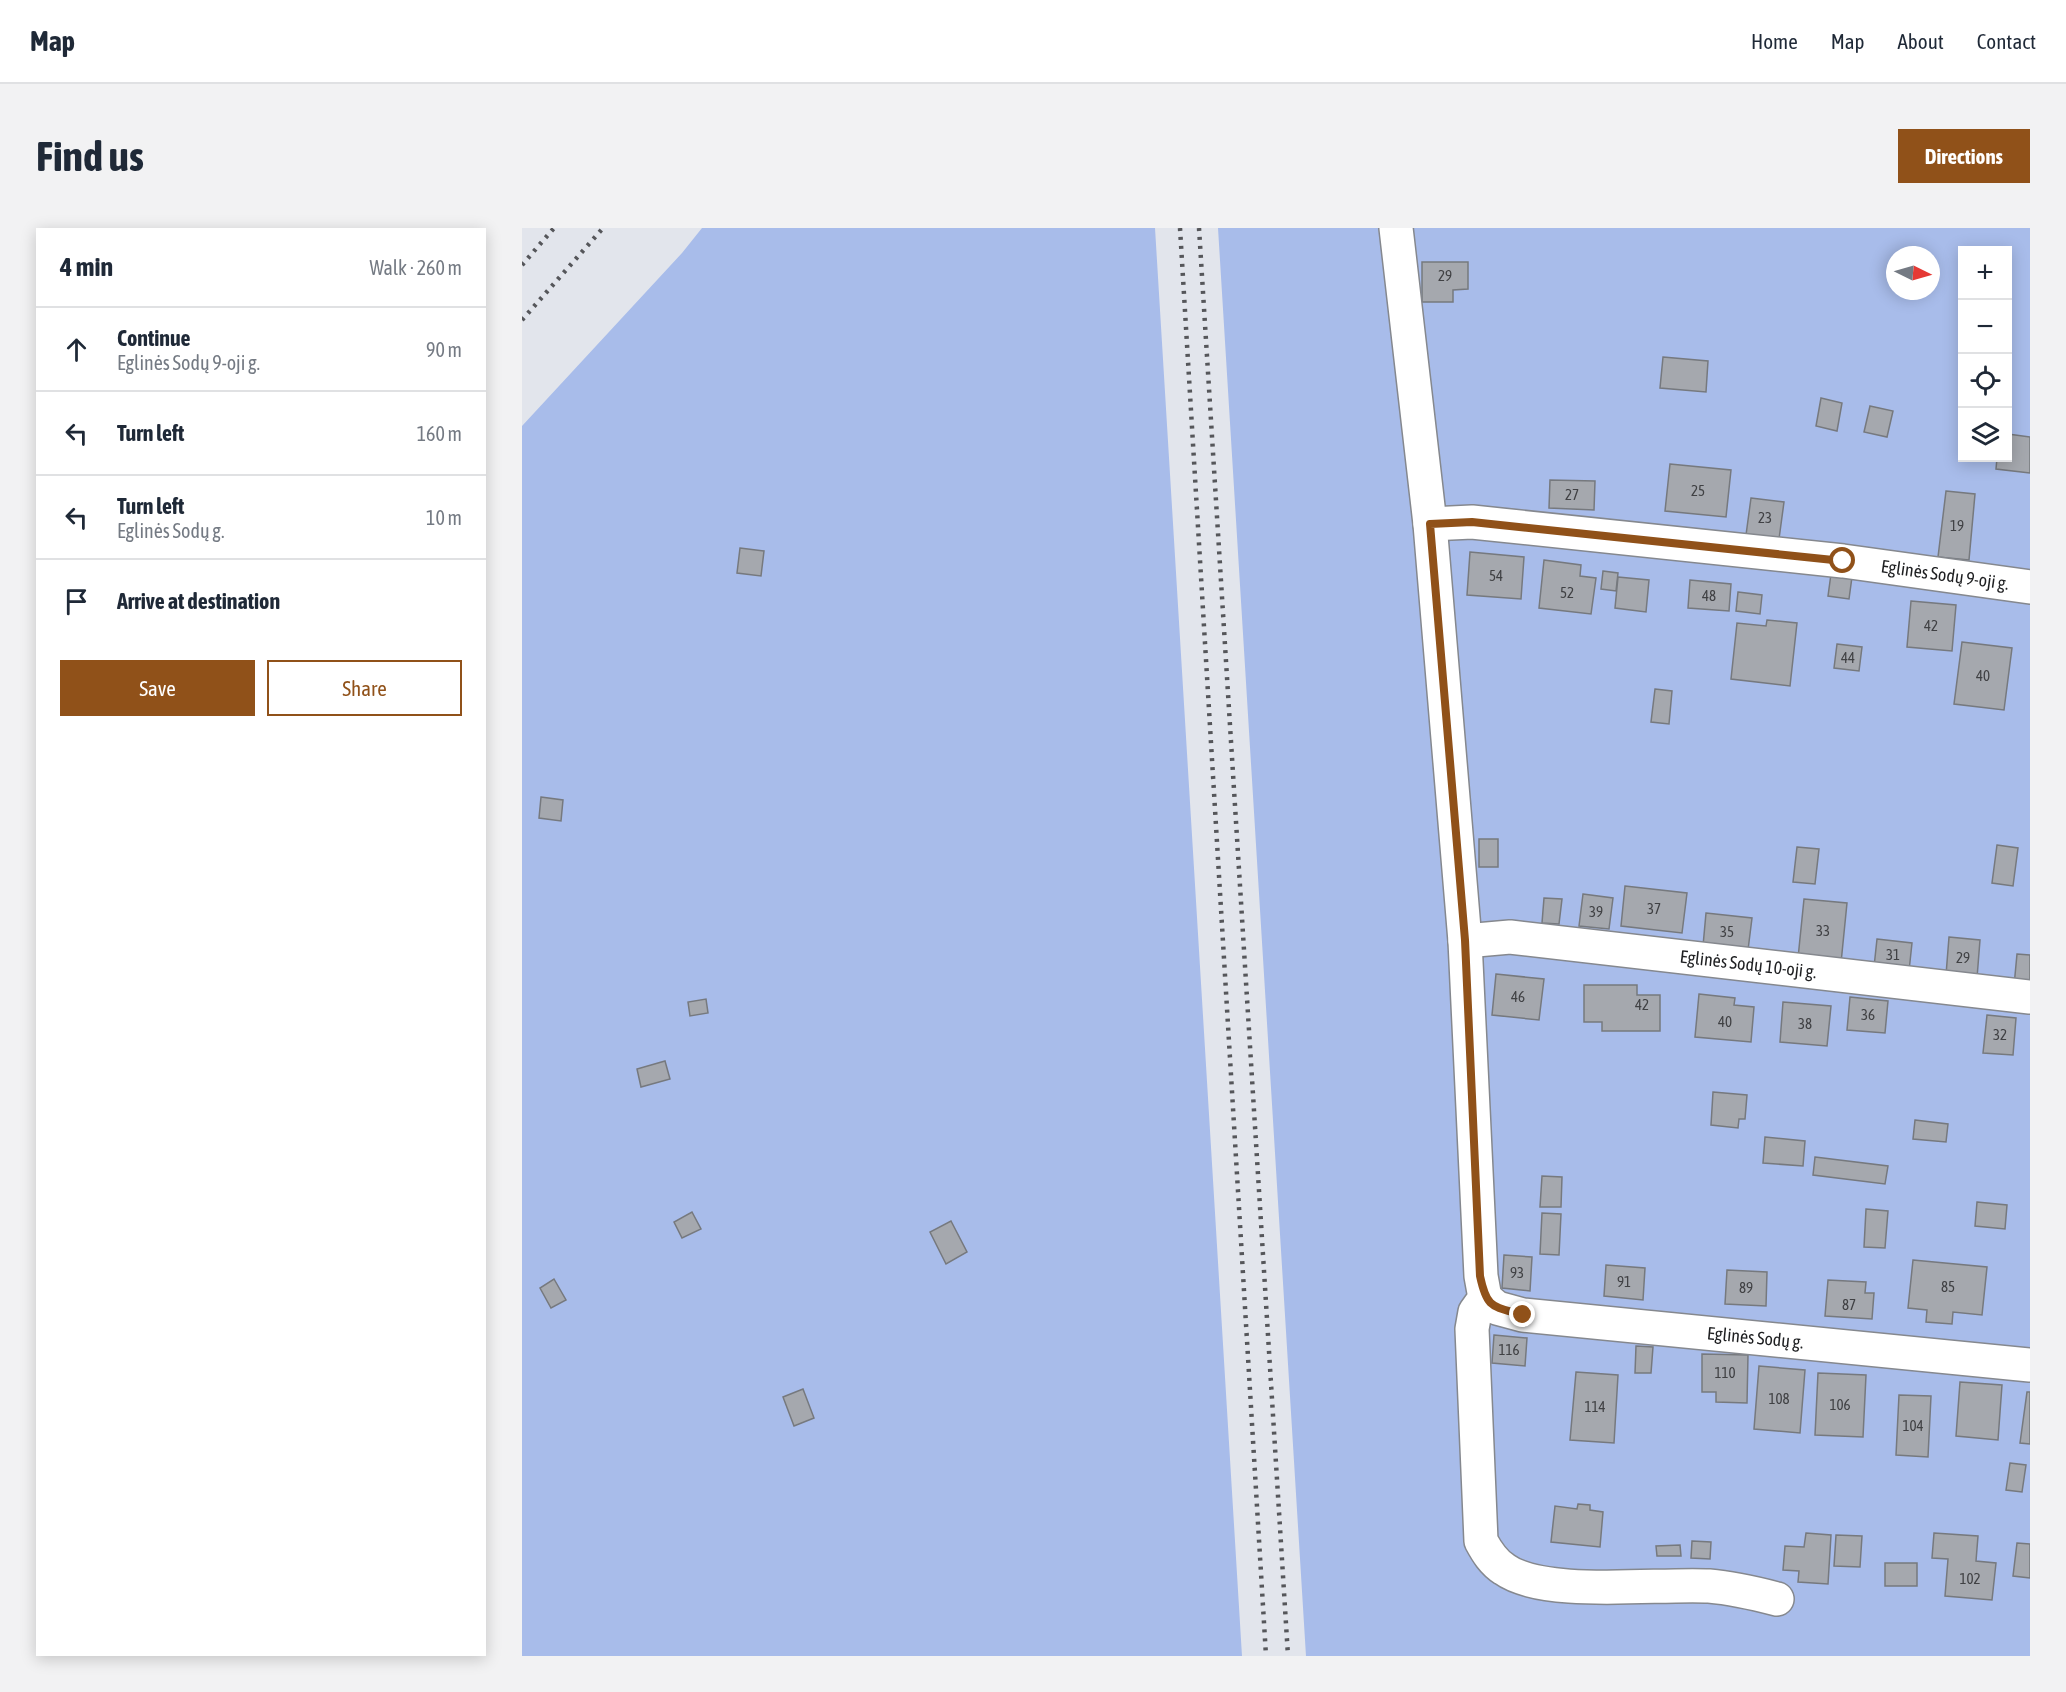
<!DOCTYPE html>
<html lang="en">
<head>
<meta charset="utf-8">
<style>
  body { margin:0; font-family:"Asap Condensed",sans-serif; background:#f2f2f3; color:#1f2937 }
  .controls { position:absolute; right:18px; top:18px; display:grid; overflow:hidden; border-radius:0px; box-shadow:0 3px 15px #0003 }
  .controls button { width:54px; height:54px; display:grid; place-items:center; padding:0; border:0; border-bottom:2px solid #e0e1e3; background:#fff; color:#1f2937; font:30px sans-serif }
  .compass { position:absolute; left:1364px; top:18px; width:54px; height:54px; border-radius:50%; background:#fff; box-shadow:0 3px 15px #0003; rotate:95deg }
  .stop { position:absolute; width:18px; height:18px; margin:-14px; border:4px solid #905119; border-radius:50%; background:#fff }
  .stop.end { background:#905119; border-color:#fff; box-shadow:0 2px 6px #0008 }
  .list { margin:0; padding:0; list-style:none }
  h2 { display:flex; justify-content:space-between; align-items:center; height:78px; margin:0; padding:0 24px; font-size:26px }
  h2 small { font-size:20px; font-weight:400; color:#747a83 }
  .list li { display:grid; grid-template-columns:39px 1fr auto; gap:18px; align-items:center; box-sizing:border-box; height:84px; padding:0 24px; border-top:2px solid #e0e1e3 }
  .list b { display:block; font-size:22px; white-space:nowrap }
  .list p { margin:0; font-size:20px; white-space:nowrap; color:#747a83 }
  .list em { font-size:20px; font-style:normal; color:#747a83 }
  .actions { display:flex; gap:12px; padding:18px 24px }
  .actions a { flex:1; padding:14px 0; border:2px solid #905119; border-radius:0px; text-align:center; font-size:21px; color:#905119 }
  .actions .main { background:#905119; color:#fff }
  .icon { flex:none; width:33px; height:33px; fill:none; stroke:currentColor; stroke-width:2; stroke-linecap:round; stroke-linejoin:round }
  .map { position:relative; flex:none; width:1508px; height:1428px; overflow:hidden; border-radius:0px }
  header { display:flex; align-items:center; gap:36px; box-sizing:border-box; height:84px; padding:0 30px; background:#fff; border-bottom:2px solid #e0e1e3 }
  header strong { font-size:28px }
  nav { display:flex; gap:33px; margin-inline-start:auto; font-size:21px }
  .intro { display:flex; align-items:center; justify-content:space-between; box-sizing:border-box; height:144px; padding:0 36px }
  h1 { margin:0; font-size:42px }
  .button { padding:15px 27px; border-radius:0px; background:#905119; color:#fff; font-size:21px; font-weight:700 }
  main { display:flex; gap:36px; padding:0 36px }
  aside { flex:1; background:#fff; border-radius:0px; box-shadow:0 3px 15px #0003 }
  .map>svg:first-child { display:block }
  .green { fill:#a8bcea; fill-rule:evenodd }
  .building { fill:#a5a8ae; stroke:#76797e; stroke-width:1.5 }
  .lines { fill:none; stroke-linecap:round; stroke-linejoin:round }
  .minor-casing { stroke:#85888e; stroke-width:36 }
  .minor { stroke:#fff; stroke-width:33 }
  .rail { stroke:#55565a; stroke-width:4.5; stroke-dasharray:3 6; stroke-linecap:butt }
  .route { stroke:#905119; stroke-width:8 }
  .labels { text-anchor:middle; stroke-width:5; stroke-linejoin:round; paint-order:stroke }
  .number-label { font-size:15px; fill:#404144 }
  .street-label { font-size:18px; fill:#1e1f21; stroke:#eff2f9 }
</style>
</head>
<body>
<header>
<strong>Map</strong>
<nav><a>Home</a><a>Map</a><a>About</a><a>Contact</a></nav>
</header>
<div class="intro"><h1>Find us</h1><a class="button">Directions</a></div>
<main>
<aside>
<h2>4 min<small>Walk · 260 m</small></h2>
<ul class="list">
<li><svg class="icon" aria-label="ahead" viewBox="0 0 24 24"><path d="M12 20V5M6 11l6-6 6 6"/></svg><div><b>Continue</b><p>Eglinės Sodų 9-oji g.</p></div><em>90 m</em></li>
<li><svg class="icon" aria-label="left" viewBox="0 0 24 24"><path d="M17 20v-9H6M10 6l-5 5 5 5"/></svg><div><b>Turn left</b></div><em>160 m</em></li>
<li><svg class="icon" aria-label="left" viewBox="0 0 24 24"><path d="M17 20v-9H6M10 6l-5 5 5 5"/></svg><div><b>Turn left</b><p>Eglinės Sodų g.</p></div><em>10 m</em></li>
<li><svg class="icon" aria-label="arrive" viewBox="0 0 24 24"><path d="M6 21V4h12l-3 4 3 4H6"/></svg><div><b>Arrive at destination</b></div></li>
</ul>
<div class="actions"><a class="main">Save</a><a>Share</a></div>
</aside>
<div class="map">
<svg width="1508" height="1428" viewBox="0 0 1508 1428">
  <rect width="100%" height="100%" fill="#e2e5ec"/>
  <!-- green -->
  <g class="green">
    <path d="M180 0H633L720 1428H0V198L160 25Z"/>
    <path d="M696 0H1508V1428H784ZM1440 22H1486V230H1440ZM1373 27H1409V63H1373Z"/>
  </g>
  <!-- building -->
  <g class="building">
    <path d="M900 34H946V61L931 62V74H900Z"/>
    <path d="M1141 129 1186 133 1184 164 1138 160Z"/>
    <path d="M1299 170 1320 175 1315 203 1294 198Z"/>
    <path d="M1348 178 1371 183 1365 209 1342 204Z"/>
    <path d="M1486 206 1508 209V245L1474 241 1475 230H1486Z"/>
    <path d="M1148 236 1209 242 1204 289 1143 283Z"/>
    <path d="M1028 252 1073 253 1072 282 1027 280Z"/>
    <path d="M1424 263 1453 266 1447 332 1416 329Z"/>
    <path d="M1229 270 1262 274 1257 311 1224 307Z"/>
    <path d="M218 320 242 323 239 348 215 345Z"/>
    <path d="M948 324 1002 329 999 371 945 367Z"/>
    <path d="M1022 332 1059 337 1058 348 1074 350 1069 386 1017 380Z"/>
    <path d="M1081 343 1096 345 1094 363 1079 361Z"/>
    <path d="M1309 346 1330 349 1327 371 1306 368Z"/>
    <path d="M1096 349 1127 352 1124 384 1093 380Z"/>
    <path d="M1168 352 1209 356 1207 383 1166 380Z"/>
    <path d="M1216 364 1240 367 1238 386 1214 383Z"/>
    <path d="M1389 373 1434 377 1430 423 1385 419Z"/>
    <path d="M1245 392 1275 395 1268 458 1209 451 1215 395 1244 398Z"/>
    <path d="M1440 414 1490 420 1482 482 1432 476Z"/>
    <path d="M1315 416 1340 419 1337 443 1312 440Z"/>
    <path d="M1133 461 1150 463 1147 496 1129 494Z"/>
    <path d="M19 569 41 572 39 593 17 590Z"/>
    <rect x="957" y="611" width="19" height="28"/>
    <path d="M1475 617 1496 620 1491 658 1470 655Z"/>
    <path d="M1275 619 1297 621 1293 656 1271 654Z"/>
    <path d="M1103 658 1165 665 1160 705 1099 698Z"/>
    <path d="M1061 666 1091 670 1087 701 1057 698Z"/>
    <path d="M1022 670 1040 671 1037 696 1020 695Z"/>
    <path d="M1282 671 1325 675 1319 735 1276 730Z"/>
    <path d="M1184 685 1230 690 1226 722 1181 718Z"/>
    <path d="M1427 709 1458 712 1455 750 1424 747Z"/>
    <path d="M1355 711 1390 715 1387 743 1352 739Z"/>
    <path d="M1495 726 1508 727V759L1492 758Z"/>
    <path d="M974 746 1022 751 1017 792 970 787Z"/>
    <path d="M1062 757H1115V767H1138V803H1080V794H1062Z"/>
    <path d="M1177 766 1213 770 1212 777 1232 779 1229 814 1173 809Z"/>
    <path d="M1328 769 1366 773 1363 805 1325 802Z"/>
    <path d="M184 771 186 785 168 788 166 774Z"/>
    <path d="M1261 774 1309 778 1305 818 1258 814Z"/>
    <path d="M1465 787 1494 790 1491 827 1461 825Z"/>
    <path d="M143 833 148 851 119 859 115 841Z"/>
    <path d="M1191 864 1225 867 1223 891H1217L1216 900 1189 897Z"/>
    <path d="M1393 892 1426 896 1424 914 1391 911Z"/>
    <path d="M1243 909 1283 913 1281 938 1241 935Z"/>
    <path d="M1293 929 1366 938 1363 956 1291 947Z"/>
    <path d="M1020 948 1040 949 1039 979H1018Z"/>
    <path d="M1455 974 1485 977 1483 1001 1453 998Z"/>
    <path d="M1344 981 1366 983 1363 1020 1342 1019Z"/>
    <path d="M170 984 179 1001 160 1010 152 994Z"/>
    <path d="M1020 985 1039 986 1037 1027 1018 1026Z"/>
    <path d="M429 993 445 1024 424 1036 408 1004Z"/>
    <path d="M982 1027 1010 1029 1008 1063 980 1060Z"/>
    <path d="M1391 1032 1465 1039 1460 1087 1431 1084 1430 1096 1404 1094 1405 1082 1386 1080Z"/>
    <path d="M1084 1037 1123 1040 1121 1072 1082 1068Z"/>
    <path d="M1205 1042 1245 1044 1244 1078 1203 1076Z"/>
    <path d="M32 1051 44 1072 29 1080 18 1060Z"/>
    <path d="M1306 1052 1344 1054 1343 1065H1352L1350 1091 1303 1088Z"/>
    <path d="M972 1107 1005 1110 1003 1138 970 1135Z"/>
    <path d="M1114 1118 1131 1119 1129 1145H1113Z"/>
    <path d="M1180 1126 1226 1127 1225 1175 1194 1174V1164H1180Z"/>
    <path d="M1237 1138 1283 1142 1278 1205 1232 1201Z"/>
    <path d="M1054 1144 1096 1147 1092 1215 1048 1212Z"/>
    <path d="M1296 1145 1344 1147 1341 1209 1293 1207Z"/>
    <path d="M1438 1154 1480 1157 1476 1212 1434 1208Z"/>
    <path d="M281 1161 292 1190 272 1198 261 1169Z"/>
    <path d="M1505 1164H1508V1216L1498 1215Z"/>
    <path d="M1377 1167 1409 1168 1406 1229 1374 1227Z"/>
    <path d="M1488 1235 1504 1237 1500 1264 1484 1262Z"/>
    <path d="M1056 1276 1068 1277V1282L1081 1284 1078 1319 1029 1314 1033 1278 1055 1281Z"/>
    <path d="M1284 1305 1309 1307 1306 1356 1276 1354 1277 1343 1261 1342 1263 1318 1282 1319Z"/>
    <path d="M1412 1305 1456 1308 1454 1333 1474 1335 1470 1372 1423 1368 1426 1331 1410 1330Z"/>
    <path d="M1314 1307 1340 1308 1338 1339 1312 1338Z"/>
    <path d="M1170 1313 1189 1314 1188 1331 1169 1330Z"/>
    <path d="M1495 1315 1508 1316V1350L1491 1348Z"/>
    <path d="M1158 1317 1159 1328H1135L1134 1318Z"/>
    <rect x="1363" y="1335" width="32" height="23"/>
  </g>
  <g class="lines">
    <!-- minor casing -->
    <g class="minor-casing">
      <g id="minor">
        <path d="M874 0 908 296 943 713 959 1048 963 1070 953 1084 950 1101 959 1313C965 1324 971 1334 982 1341 1022 1370 1135 1355 1187 1358 1211 1360 1232 1365 1255 1371"/>
        <path id="s1" d="M908 296 950 294 1321 333 1508 359"/>
        <path id="s2" d="M943 713 988 709 1508 769"/>
        <path id="s3" d="M963 1070 975 1080 1001 1087 1508 1137"/>
      </g>
    </g>
    <!-- minor -->
    <use href="#minor" class="minor"/>
    <!-- rail -->
    <g class="rail">
      <path d="M658 0 744 1428"/>
      <path d="M677 0 766 1428"/>
      <path d="M0 37 32 0"/>
      <path d="M0 92 81 0"/>
    </g>
  </g>
  <g class="lines">
    <!-- route -->
    <path class="route" d="M1001 1087C970 1078 965 1081 958 1048L943 712 908 296 950 294 1321 333"/>
  </g>
  <g class="labels">
    <!-- number labels -->
    <g class="number-label">
      <text x="923" y="53">29</text>
      <text x="1176" y="268">25</text>
      <text x="1050" y="272">27</text>
      <text x="1243" y="295">23</text>
      <text x="1435" y="303">19</text>
      <text x="974" y="353">54</text>
      <text x="1045" y="370">52</text>
      <text x="1187" y="373">48</text>
      <text x="1409" y="403">42</text>
      <text x="1326" y="435">44</text>
      <text x="1461" y="453">40</text>
      <text x="1132" y="686">37</text>
      <text x="1074" y="689">39</text>
      <text x="1301" y="708">33</text>
      <text x="1205" y="709">35</text>
      <text x="1371" y="732">31</text>
      <text x="1441" y="735">29</text>
      <text x="996" y="774">46</text>
      <text x="1120" y="782">42</text>
      <text x="1346" y="792">36</text>
      <text x="1203" y="799">40</text>
      <text x="1283" y="801">38</text>
      <text x="1478" y="812">32</text>
      <text x="995" y="1050">93</text>
      <text x="1102" y="1059">91</text>
      <text x="1426" y="1064">85</text>
      <text x="1224" y="1065">89</text>
      <text x="1327" y="1082">87</text>
      <text x="987" y="1127">116</text>
      <text x="1203" y="1150">110</text>
      <text x="1257" y="1176">108</text>
      <text x="1318" y="1182">106</text>
      <text x="1073" y="1184">114</text>
      <text x="1391" y="1203">104</text>
      <text x="1448" y="1356">102</text>
    </g>
    <!-- street labels -->
    <g class="street-label">
      <text dy="6" stroke="none"><textPath href="#s1" startOffset="518">Eglinės Sodų 9-oji g.</textPath></text>
      <text dy="6" stroke="none"><textPath href="#s2" startOffset="285">Eglinės Sodų 10-oji g.</textPath></text>
      <text dy="6" stroke="none"><textPath href="#s3" startOffset="276">Eglinės Sodų g.</textPath></text>
    </g>
  </g>
</svg>
<div class="controls">
<button>+</button>
<button>−</button>
<button><svg class="icon" aria-label="locate" viewBox="0 0 24 24"><circle cx="12" cy="12" r="6"/><path d="M12 2v4M12 18v4M2 12h4M18 12h4"/></svg></button>
<button><svg class="icon" aria-label="layers" viewBox="0 0 24 24"><path d="M12 4l9 5-9 5-9-5zM3 14l9 5 9-5"/></svg></button>
</div>
<svg class="compass" viewBox="-18 -18 36 36"><path d="M0-13l5 13h-10z" fill="#e53935"/><path d="M0 13l5-13h-10z" fill="#747a83"/></svg>
<div class="stop" style="left:1321px;top:333px"></div>
<div class="stop end" style="left:1001px;top:1087px"></div>
</div>
</main>
</body>
</html>
